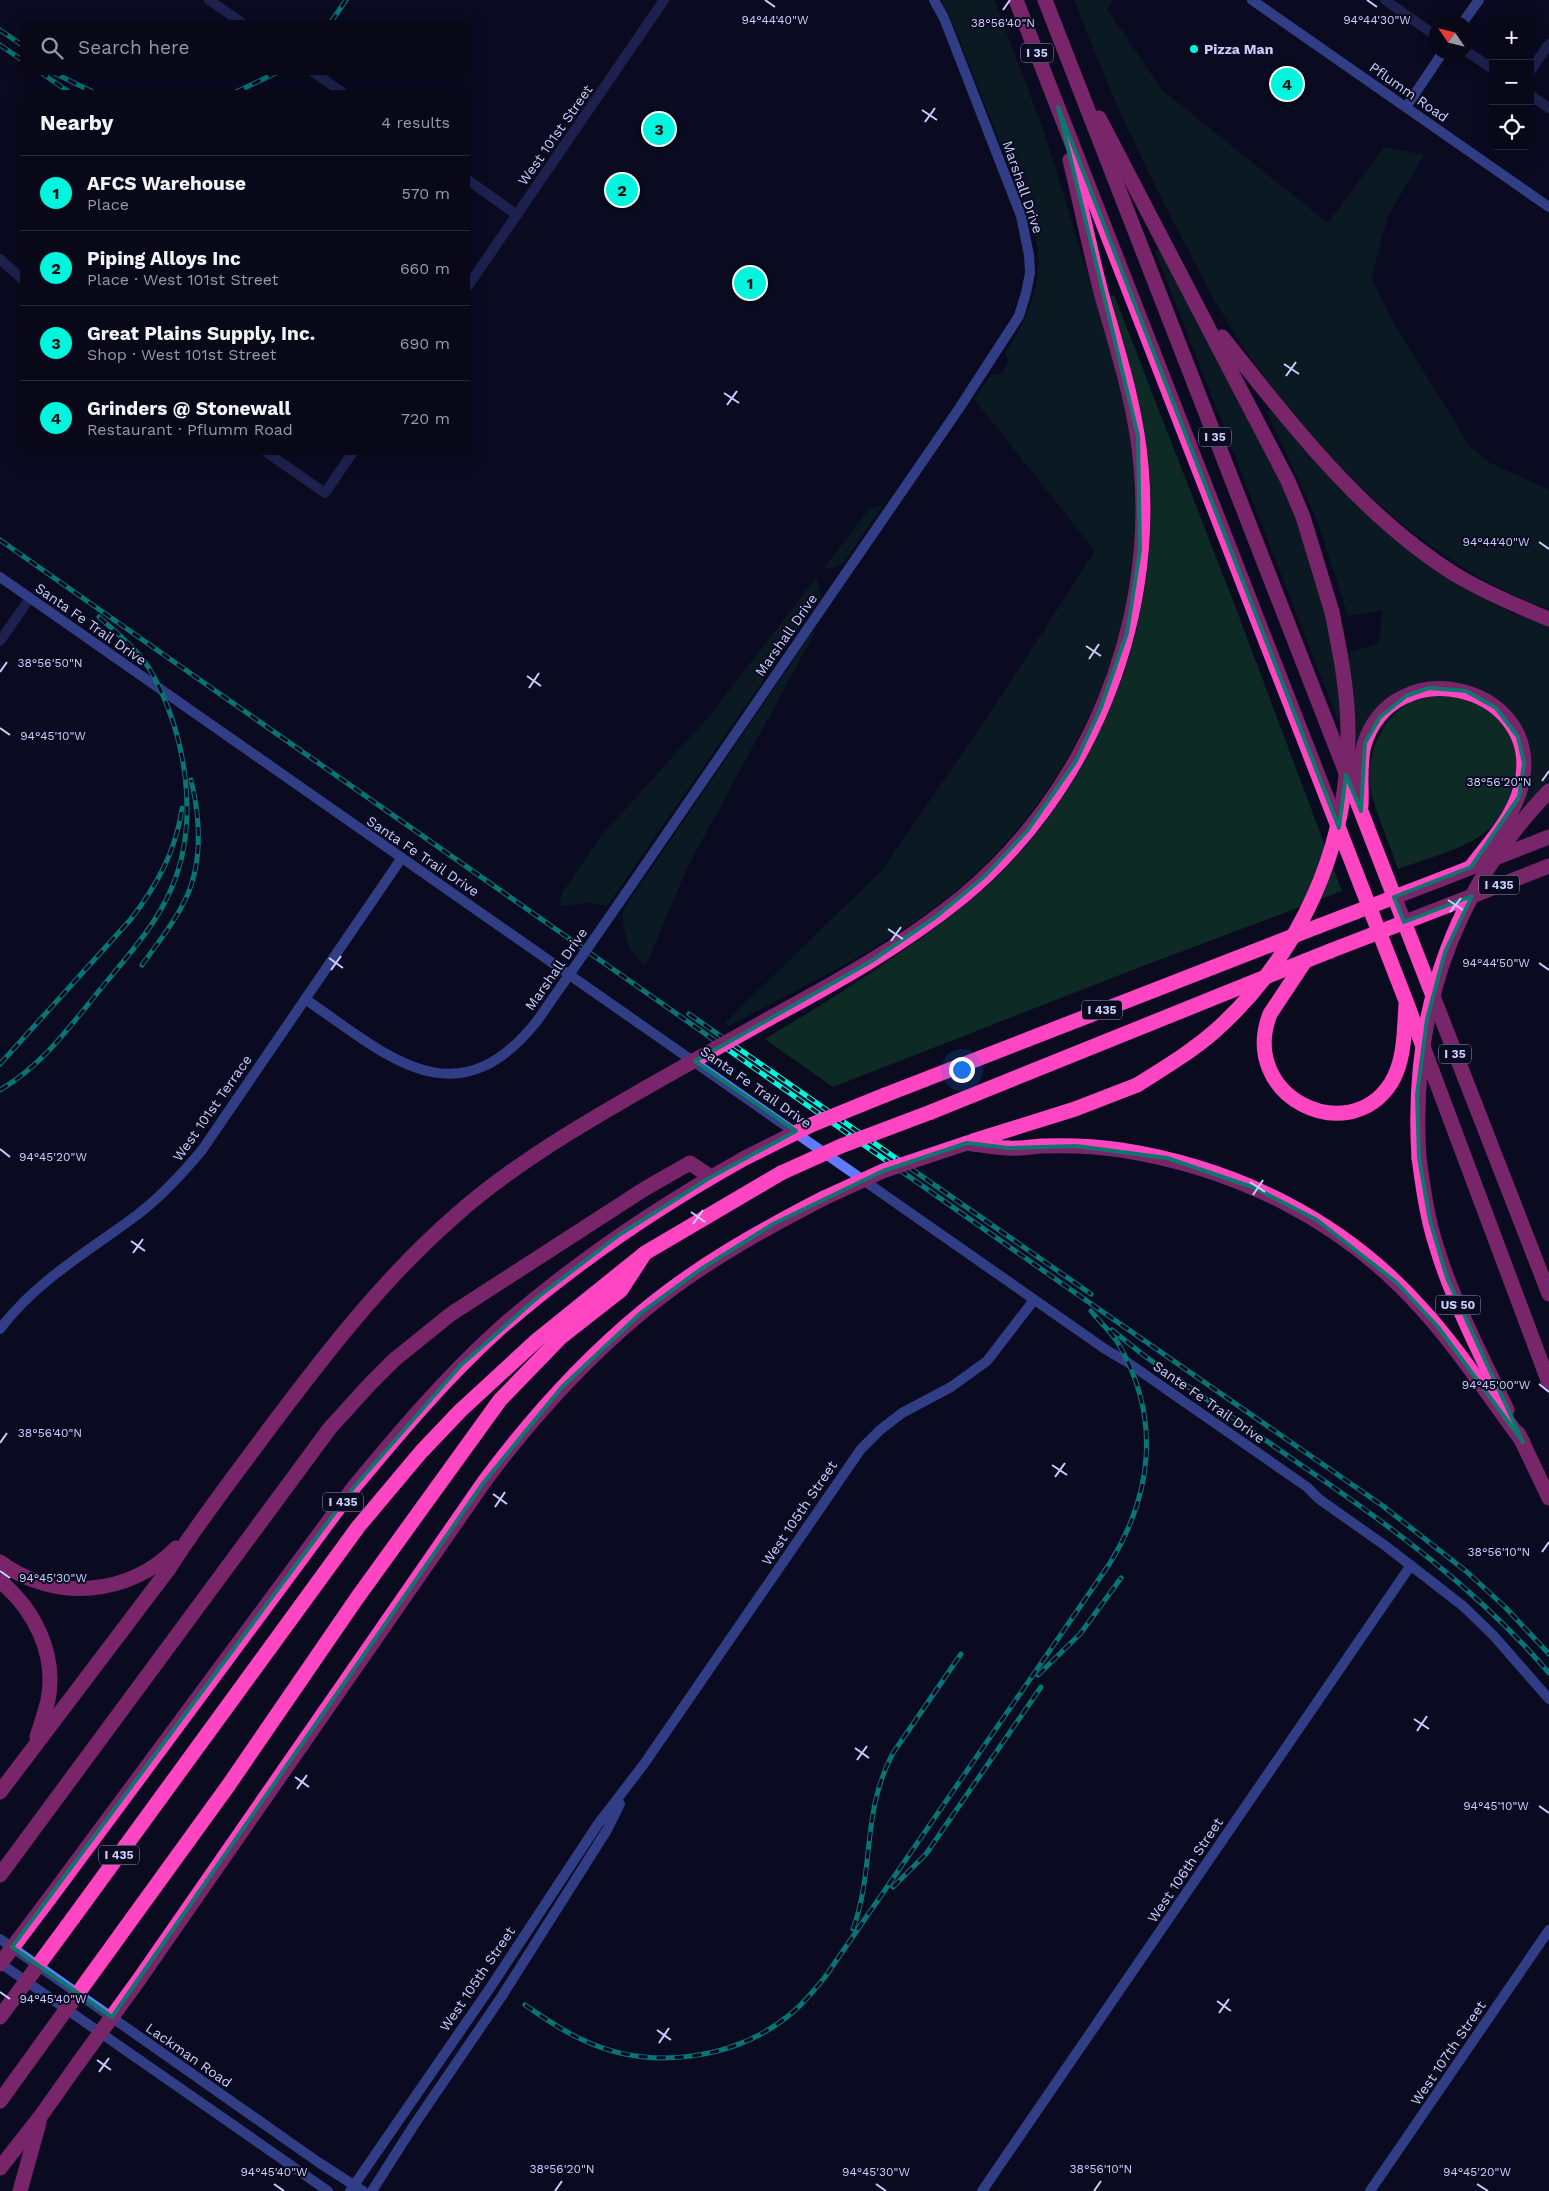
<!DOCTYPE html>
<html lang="en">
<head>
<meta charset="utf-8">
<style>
  body { margin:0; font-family:"Work Sans",sans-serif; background:#111121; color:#f1f3f6 }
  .controls { position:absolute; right:15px; top:15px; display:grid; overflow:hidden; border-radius:8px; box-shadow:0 5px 20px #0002 }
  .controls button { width:45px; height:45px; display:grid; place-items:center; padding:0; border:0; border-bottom:1px solid #292937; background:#080818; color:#f1f3f6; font:25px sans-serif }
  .compass { position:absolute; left:1429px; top:15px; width:45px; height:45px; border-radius:50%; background:#080818; box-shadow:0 5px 20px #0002; rotate:305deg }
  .you { position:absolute; left:961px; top:1069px; width:18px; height:18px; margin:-12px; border:4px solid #fff; border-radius:50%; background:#1a73e8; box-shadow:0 0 0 8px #1a73e833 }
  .badge { display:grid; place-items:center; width:32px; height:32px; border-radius:50%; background:#00f5df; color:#111; font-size:16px; font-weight:700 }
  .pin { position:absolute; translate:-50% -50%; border:2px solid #fff; box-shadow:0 1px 5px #0006 }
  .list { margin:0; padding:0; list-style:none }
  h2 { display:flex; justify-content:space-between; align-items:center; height:65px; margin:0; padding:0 20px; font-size:21px }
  h2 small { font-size:16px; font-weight:400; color:#989aa2 }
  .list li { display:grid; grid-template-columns:32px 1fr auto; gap:15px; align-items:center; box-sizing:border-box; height:75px; padding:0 20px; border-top:1px solid #292937 }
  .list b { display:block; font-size:19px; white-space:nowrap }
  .list p { margin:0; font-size:16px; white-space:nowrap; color:#989aa2 }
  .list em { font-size:16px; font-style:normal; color:#989aa2 }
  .icon { flex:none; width:28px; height:28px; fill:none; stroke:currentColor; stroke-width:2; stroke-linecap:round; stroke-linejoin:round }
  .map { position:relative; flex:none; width:1549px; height:2191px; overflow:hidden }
  .search { position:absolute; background:#080818; box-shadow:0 5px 20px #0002; left:20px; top:20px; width:450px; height:55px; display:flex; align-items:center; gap:12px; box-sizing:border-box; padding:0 18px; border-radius:8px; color:#989aa2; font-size:19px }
  .panel { position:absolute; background:#080818; box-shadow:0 5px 20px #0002; left:20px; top:90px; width:450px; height:365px; border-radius:8px }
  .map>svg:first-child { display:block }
  .green { fill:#0d2a24 }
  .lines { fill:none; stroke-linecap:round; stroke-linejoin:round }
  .street { stroke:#323e83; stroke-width:10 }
  .secondary { stroke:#617bff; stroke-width:10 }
  .highway { stroke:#ff45c1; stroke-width:15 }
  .rail-casing { stroke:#00f5df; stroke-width:5 }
  .rail { stroke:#0b0b20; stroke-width:3; stroke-dasharray:9; stroke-linecap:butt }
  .secondary-bridge { stroke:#617bff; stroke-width:10 }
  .highway-bridge { stroke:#ff45c1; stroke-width:15 }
  .marked { fill:none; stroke:#0f766e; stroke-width:4; stroke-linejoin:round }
  .ticks { fill:none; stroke:#caceff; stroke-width:2 }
  .poi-dot { fill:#00f5df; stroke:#0b0b20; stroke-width:2 }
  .labels { text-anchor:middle; stroke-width:4; stroke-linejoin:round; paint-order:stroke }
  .shield { fill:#0b0b20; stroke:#9194bc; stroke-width:1 }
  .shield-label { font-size:12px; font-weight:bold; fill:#caceff }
  .poi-label { font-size:14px; font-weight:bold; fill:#caceff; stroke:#0b0b20; text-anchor:start }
  .street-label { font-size:14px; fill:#caceff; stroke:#0b0b20 }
  .ticks-label { font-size:12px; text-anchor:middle; fill:#caceff; stroke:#0b0b20; stroke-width:4; stroke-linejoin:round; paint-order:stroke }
</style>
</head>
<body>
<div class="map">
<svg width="1549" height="2191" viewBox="0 0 1549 2191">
  <rect width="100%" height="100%" fill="#0b0b20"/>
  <!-- green -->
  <g class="green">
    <path d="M941 0H994C1011 44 1028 89 1044 133 1060 180 1073 228 1088 275 1107 338 1128 402 1134 467 1149 620 1081 781 966 882 897 943 810 982 729 1026L725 1023 883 869 994 707 1095 551 974 399 991 375 1001 374 1009 362 1005 353C1022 328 1036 300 1038 269 1041 229 1018 190 1004 153 986 108 968 62 950 16Z"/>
    <path d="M1074 0H1114L1107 9 1162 90 1328 223 1384 147 1424 155 1388 216 1371 278 1390 317 1469 445 1488 462 1549 490V609C1512 597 1478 578 1446 556 1364 502 1277 406 1227 321 1206 287 1189 251 1170 215 1134 145 1102 74 1074 0Z"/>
    <path d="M1160 248 1281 482 1313 567 1336 656 1377 644 1380 635 1382 610 1348 616 1317 520 1267 412 1272 409 1469 591 1510 612 1549 626V808L1525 803 1529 782 1495 699 1475 688 1454 682H1435L1365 728 1355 749 1343 733 1155 251Z"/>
    <path d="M1114 295 1237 611 1342 891 1135 969 833 1087 765 1039C823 1004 882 968 937 926 959 909 983 891 1003 871 1095 776 1151 644 1151 511 1151 437 1131 367 1110 296Z"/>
    <path d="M883 505 844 562 834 568 823 569 869 509Z"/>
    <path d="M816 578 820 592V598L607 906 589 903 560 906 562 893 601 836 706 720Z"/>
    <path d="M816 630 687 868 646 965C629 955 621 930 623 910L811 634Z"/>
    <path d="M1448 694C1469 700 1489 707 1504 725 1530 758 1515 811 1483 834 1463 849 1423 860 1398 869 1390 845 1379 821 1372 796 1362 757 1384 707 1425 696 1432 694 1441 695 1448 694Z"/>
  </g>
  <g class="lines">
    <!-- street -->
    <g class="street">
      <path d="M209 0 241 22"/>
      <path d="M1385 0 1436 36"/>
      <path d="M1466 51 1493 69"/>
      <path d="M1530 71 1549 44"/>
      <path d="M313 72 342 92"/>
      <path d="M1530 95 1549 108"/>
      <path d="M468 180 517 215"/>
      <path d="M0 259 22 279"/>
      <path d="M468 286 664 0"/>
      <path d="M266 452 325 493 353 452"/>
      <path d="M0 641 30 598"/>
    </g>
    <!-- secondary -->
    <g class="secondary">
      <path d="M1252 0 1549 207"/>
      <path d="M1463 22 1479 0"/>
      <path d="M1406 107 1443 52"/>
      <path d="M0 577 1105 1349 1127 1362 1307 1487 1319 1499 1387 1547 1463 1606 1493 1635 1549 1699"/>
      <path d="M619 903 958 410 1019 316 1026 293 1030 273 1029 255 1021 216 944 18 934 0"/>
      <path d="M305 999C386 1054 455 1124 537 1021"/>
      <path d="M0 1329C37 1280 89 1251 137 1215 162 1196 182 1174 202 1150L401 859"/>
      <path d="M0 1939 318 2162 363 2191"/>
      <path d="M0 1963 328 2191"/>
      <path d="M350 2191 490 1988 598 1824 644 1764 861 1449 880 1430 902 1413 951 1387 987 1361 1034 1300"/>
      <path d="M372 2191 414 2125 502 1996 607 1830 620 1804"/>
      <path d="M982 2191 1411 1565"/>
      <path d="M1370 2191 1549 1930"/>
    </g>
    <!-- highway -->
    <g class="highway">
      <path d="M1016 0 1406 1001 1549 1383"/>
      <path d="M1045 0 1549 1294"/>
      <path d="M1099 118 1288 481 1303 517 1332 612"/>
      <path d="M1222 337C1291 423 1361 516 1456 575 1486 593 1517 606 1549 619"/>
      <path d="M1361 806C1362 786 1359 764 1364 745 1393 651 1536 684 1523 776 1519 812 1492 839 1471 867"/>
      <path d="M1439 880 1549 837"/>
      <path d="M1449 905 1549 866"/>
      <path d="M1305 961 1270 1014C1238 1096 1348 1150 1391 1083 1405 1060 1404 1031 1406 1005"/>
      <path d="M770 1018C837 982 903 945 962 897 1086 795 1156 627 1141 466 1136 407 1118 352 1102 296 1090 251 1081 205 1070 160"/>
      <path d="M885 1095 1319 926"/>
      <path d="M931 1112 1330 951"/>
      <path d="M973 1141 1075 1109 1137 1085"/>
      <path d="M967 1143C981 1145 995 1148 1008 1148 1019 1149 1031 1147 1042 1146 1068 1145 1095 1146 1121 1150 1236 1168 1342 1220 1420 1307 1458 1348 1489 1397 1523 1442"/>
      <path d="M1419 1158C1423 1187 1427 1217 1436 1245 1453 1302 1482 1356 1507 1410"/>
      <path d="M1518 1433 1549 1498"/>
      <path d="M0 1562C55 1602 129 1596 176 1548"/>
      <path d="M0 1581C34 1609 57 1654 48 1700 45 1712 41 1724 37 1737"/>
      <path d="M0 1792 168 1570C199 1521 235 1475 269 1429 326 1353 383 1279 455 1216 516 1162 586 1122 656 1082"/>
      <path d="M0 1875 330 1428 370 1384 394 1360 451 1314 646 1188 690 1163 711 1177"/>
      <path d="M49 1899 354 1487C399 1433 445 1378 497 1331 573 1264 657 1207 745 1158"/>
      <path d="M73 1918 358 1527 421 1452 460 1411 537 1340 645 1253 781 1173"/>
      <path d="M138 1981 484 1482C530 1420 582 1362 641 1313 697 1266 760 1231 824 1198"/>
      <path d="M0 2101 228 1786 357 1598 500 1400 561 1337 621 1290 645 1253"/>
      <path d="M0 2168 40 2117 79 2062"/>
      <path d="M20 2191 39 2123"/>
    </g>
    <!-- rail casing -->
    <g class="rail-casing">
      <g id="rail">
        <path d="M331 22 346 0"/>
        <path d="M0 30 22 45"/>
        <path d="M0 45 22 60"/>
        <path d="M40 72 69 92"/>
        <path d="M52 72 93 92"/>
        <path d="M236 92 278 72"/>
        <path d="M0 540 1051 1276 1383 1506 1467 1572 1506 1608 1549 1654"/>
        <path d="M142 965C156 945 172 926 183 904 203 867 201 820 191 780"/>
        <path d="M689 1014 1091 1294"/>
        <path d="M0 1064 131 919C157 885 176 851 182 808"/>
        <path d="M0 1090C41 1066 69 1028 98 992 125 959 156 926 172 887 200 821 186 737 153 675 141 652 118 634 99 617"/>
        <path d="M1112 1330 1146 1357C1198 1393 1249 1429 1301 1465 1391 1526 1478 1590 1549 1673"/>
        <path d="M1038 1675 1080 1634 1121 1578"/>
        <path d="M893 1887 926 1854 1041 1687"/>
        <path d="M853 1929C875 1868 861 1813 893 1753L961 1654"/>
        <path d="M525 2005C543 2017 562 2031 583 2040 650 2072 738 2060 794 2011 806 2001 815 1989 825 1977L1110 1563C1153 1493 1161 1417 1118 1343 1111 1332 1100 1322 1091 1311"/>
      </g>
    </g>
    <!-- rail -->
    <use href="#rail" class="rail"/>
    <!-- secondary-bridge -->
    <path class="secondary-bridge" d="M537 1021 619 903"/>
    <!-- highway-bridge -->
    <g class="highway-bridge">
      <path d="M1319 926 1439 880"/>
      <path d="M1330 951 1449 905"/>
      <path d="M656 1082 770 1018"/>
      <path d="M1137 1085C1164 1068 1191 1052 1215 1031 1300 955 1349 847 1348 732 1348 691 1340 652 1332 612"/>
      <path d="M745 1158 811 1125 885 1095"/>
      <path d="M1419 1158C1410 1017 1450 894 1549 791"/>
      <path d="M781 1173 841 1146 931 1112"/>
      <path d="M824 1198 883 1171 967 1143"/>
      <path d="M0 1964 49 1899"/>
      <path d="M0 2017 73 1918"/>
      <path d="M79 2062 138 1981"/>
    </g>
  </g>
  <!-- marked area -->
  <path d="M0 0H1549V2191H0ZM1058 107 1339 828 1346 775 1361 811 1365 743 1380 717 1406 696 1429 688 1466 691 1496 708 1518 737 1524 763 1519 797 1471 867 1394 897 1404 922 1472 896 1445 952 1427 1019 1417 1095 1419 1158 1430 1221 1447 1278 1523 1442 1438 1327 1396 1282 1317 1220 1255 1188 1167 1158 1076 1146 1009 1148 967 1143 883 1171 773 1224 701 1269 642 1312 562 1387 484 1482 112 2017 12 1947 354 1487 461 1365 538 1297 619 1235 711 1177 796 1131 695 1061 870 962 937 916 985 876 1027 831 1076 761 1100 710 1127 633 1140 550 1138 436Z" fill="#0b0b20" fill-opacity=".55" fill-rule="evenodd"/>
  <path class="marked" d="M1058 107 1339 828 1346 775 1361 811 1365 743 1380 717 1406 696 1429 688 1466 691 1496 708 1518 737 1524 763 1519 797 1471 867 1394 897 1404 922 1472 896 1445 952 1427 1019 1417 1095 1419 1158 1430 1221 1447 1278 1523 1442 1438 1327 1396 1282 1317 1220 1255 1188 1167 1158 1076 1146 1009 1148 967 1143 883 1171 773 1224 701 1269 642 1312 562 1387 484 1482 112 2017 12 1947 354 1487 461 1365 538 1297 619 1235 711 1177 796 1131 695 1061 870 962 937 916 985 876 1027 831 1076 761 1100 710 1127 633 1140 550 1138 436Z"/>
  <!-- ticks -->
  <path class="ticks" d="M765 0 775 7M1367 0 1377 7M1003 10 1010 0M922 110 937 120M925 122 935 108M1284 364 1299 374M1286 376 1296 362M724 393 739 403M727 405 737 391M1539 542 1549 549M1086 646 1101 656M1089 659 1099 644M0 672 7 662M527 676 541 686M529 688 539 673M0 728 10 735M1542 781 1549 771M1448 900 1463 910M1450 912 1461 898M888 929 903 939M891 941 901 927M329 958 343 968M1539 963 1549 970M331 970 341 956M0 1149 10 1157M1250 1182 1265 1192M1253 1195 1263 1180M691 1212 705 1222M693 1224 703 1210M131 1241 145 1251M133 1253 143 1239M1539 1384 1549 1392M0 1443 7 1433M1052 1465 1067 1475M1055 1477 1065 1463M493 1494 507 1504M495 1507 505 1492M1542 1552 1549 1542M0 1571 10 1578M1414 1719 1429 1729M1417 1731 1427 1716M855 1748 869 1758M857 1760 867 1746M295 1777 309 1787M297 1789 307 1775M1539 1806 1549 1813M0 1992 10 1999M1217 2001 1231 2011M1219 2013 1229 1999M657 2030 671 2040M659 2043 669 2028M97 2060 111 2070M99 2072 109 2058M274 2184 284 2191M876 2184 886 2191M1477 2184 1488 2191M555 2191 562 2181M1094 2191 1101 2181"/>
  <!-- markers -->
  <circle class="poi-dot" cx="1194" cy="49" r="5"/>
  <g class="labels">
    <!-- shield labels -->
    <g class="shield">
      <rect x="1021" y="43.5" width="32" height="19" rx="4"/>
      <rect x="1199" y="427.5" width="32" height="19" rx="4"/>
      <rect x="1479" y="875.5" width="40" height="19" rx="4"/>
      <rect x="1082" y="1000.5" width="40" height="19" rx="4"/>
      <rect x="1439" y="1044.5" width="32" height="19" rx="4"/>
      <rect x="1435.5" y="1295.5" width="45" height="19" rx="4"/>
      <rect x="323" y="1492.5" width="40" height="19" rx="4"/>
      <rect x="99" y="1845.5" width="40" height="19" rx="4"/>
    </g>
    <g class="shield-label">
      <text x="1037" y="57">I 35</text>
      <text x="1215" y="441">I 35</text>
      <text x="1499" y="889">I 435</text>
      <text x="1102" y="1014">I 435</text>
      <text x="1455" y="1058">I 35</text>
      <text x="1458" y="1309">US 50</text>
      <text x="343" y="1506">I 435</text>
      <text x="119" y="1859">I 435</text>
    </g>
    <!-- poi labels -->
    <g class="poi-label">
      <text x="1204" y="54">Pizza Man</text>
    </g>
    <!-- street labels -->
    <g class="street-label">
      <text transform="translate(1409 92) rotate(35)" y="5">Pflumm Road</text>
      <text transform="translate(555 135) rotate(-55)" y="5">West 101st Street</text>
      <text transform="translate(1023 187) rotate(71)" y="5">Marshall Drive</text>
      <text transform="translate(91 624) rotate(35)" y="5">Santa Fe Trail Drive</text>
      <text transform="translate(786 635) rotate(-55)" y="5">Marshall Drive</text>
      <text transform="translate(423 856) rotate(34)" y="5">Santa Fe Trail Drive</text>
      <text transform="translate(556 969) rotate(-55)" y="5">Marshall Drive</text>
      <text transform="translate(756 1087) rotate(35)" y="5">Santa Fe Trail Drive</text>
      <text transform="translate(212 1108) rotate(-55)" y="5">West 101st Terrace</text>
      <text transform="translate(1209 1402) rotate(35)" y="5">Sante Fe Trail Drive</text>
      <text transform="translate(799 1513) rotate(-56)" y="5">West 105th Street</text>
      <text transform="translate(1185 1870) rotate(-56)" y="5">West 106th Street</text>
      <text transform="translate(477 1979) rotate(-56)" y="5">West 105th Street</text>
      <text transform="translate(1448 2053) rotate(-56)" y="5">West 107th Street</text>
      <text transform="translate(189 2055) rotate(35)" y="5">Lackman Road</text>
    </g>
  </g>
  <g class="ticks-label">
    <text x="1377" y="24">94°44'30"W</text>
    <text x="775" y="24">94°44'40"W</text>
    <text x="1003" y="27">38°56'40"N</text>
    <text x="1496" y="546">94°44'40"W</text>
    <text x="50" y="667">38°56'50"N</text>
    <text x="53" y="740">94°45'10"W</text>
    <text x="1499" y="786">38°56'20"N</text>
    <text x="1496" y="967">94°44'50"W</text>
    <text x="53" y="1161">94°45'20"W</text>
    <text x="1496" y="1389">94°45'00"W</text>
    <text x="50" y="1437">38°56'40"N</text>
    <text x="1499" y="1556">38°56'10"N</text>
    <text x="53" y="1582">94°45'30"W</text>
    <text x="1496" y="1810">94°45'10"W</text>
    <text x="53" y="2003">94°45'40"W</text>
    <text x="562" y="2173">38°56'20"N</text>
    <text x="1101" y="2173">38°56'10"N</text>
    <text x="274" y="2176">94°45'40"W</text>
    <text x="876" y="2176">94°45'30"W</text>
    <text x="1477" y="2176">94°45'20"W</text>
  </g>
</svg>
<div class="controls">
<button>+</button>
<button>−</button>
<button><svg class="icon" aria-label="locate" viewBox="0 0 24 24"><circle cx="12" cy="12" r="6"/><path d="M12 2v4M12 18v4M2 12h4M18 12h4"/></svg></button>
</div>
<svg class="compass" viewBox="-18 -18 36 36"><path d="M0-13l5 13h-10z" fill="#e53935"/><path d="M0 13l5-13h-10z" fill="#989aa2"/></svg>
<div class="you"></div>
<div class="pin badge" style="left:750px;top:283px">1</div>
<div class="pin badge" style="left:622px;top:190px">2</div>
<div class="pin badge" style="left:659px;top:129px">3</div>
<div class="pin badge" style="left:1287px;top:84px">4</div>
<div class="search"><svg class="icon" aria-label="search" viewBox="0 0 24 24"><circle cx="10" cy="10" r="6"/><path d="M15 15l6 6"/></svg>Search here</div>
<section class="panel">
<h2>Nearby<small>4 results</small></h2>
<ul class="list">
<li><span class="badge">1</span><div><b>AFCS Warehouse</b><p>Place</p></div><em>570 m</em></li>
<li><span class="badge">2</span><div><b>Piping Alloys Inc</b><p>Place · West 101st Street</p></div><em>660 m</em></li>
<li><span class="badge">3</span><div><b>Great Plains Supply, Inc.</b><p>Shop · West 101st Street</p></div><em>690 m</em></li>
<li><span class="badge">4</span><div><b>Grinders @ Stonewall</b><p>Restaurant · Pflumm Road</p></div><em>720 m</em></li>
</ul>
</section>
</div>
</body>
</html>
